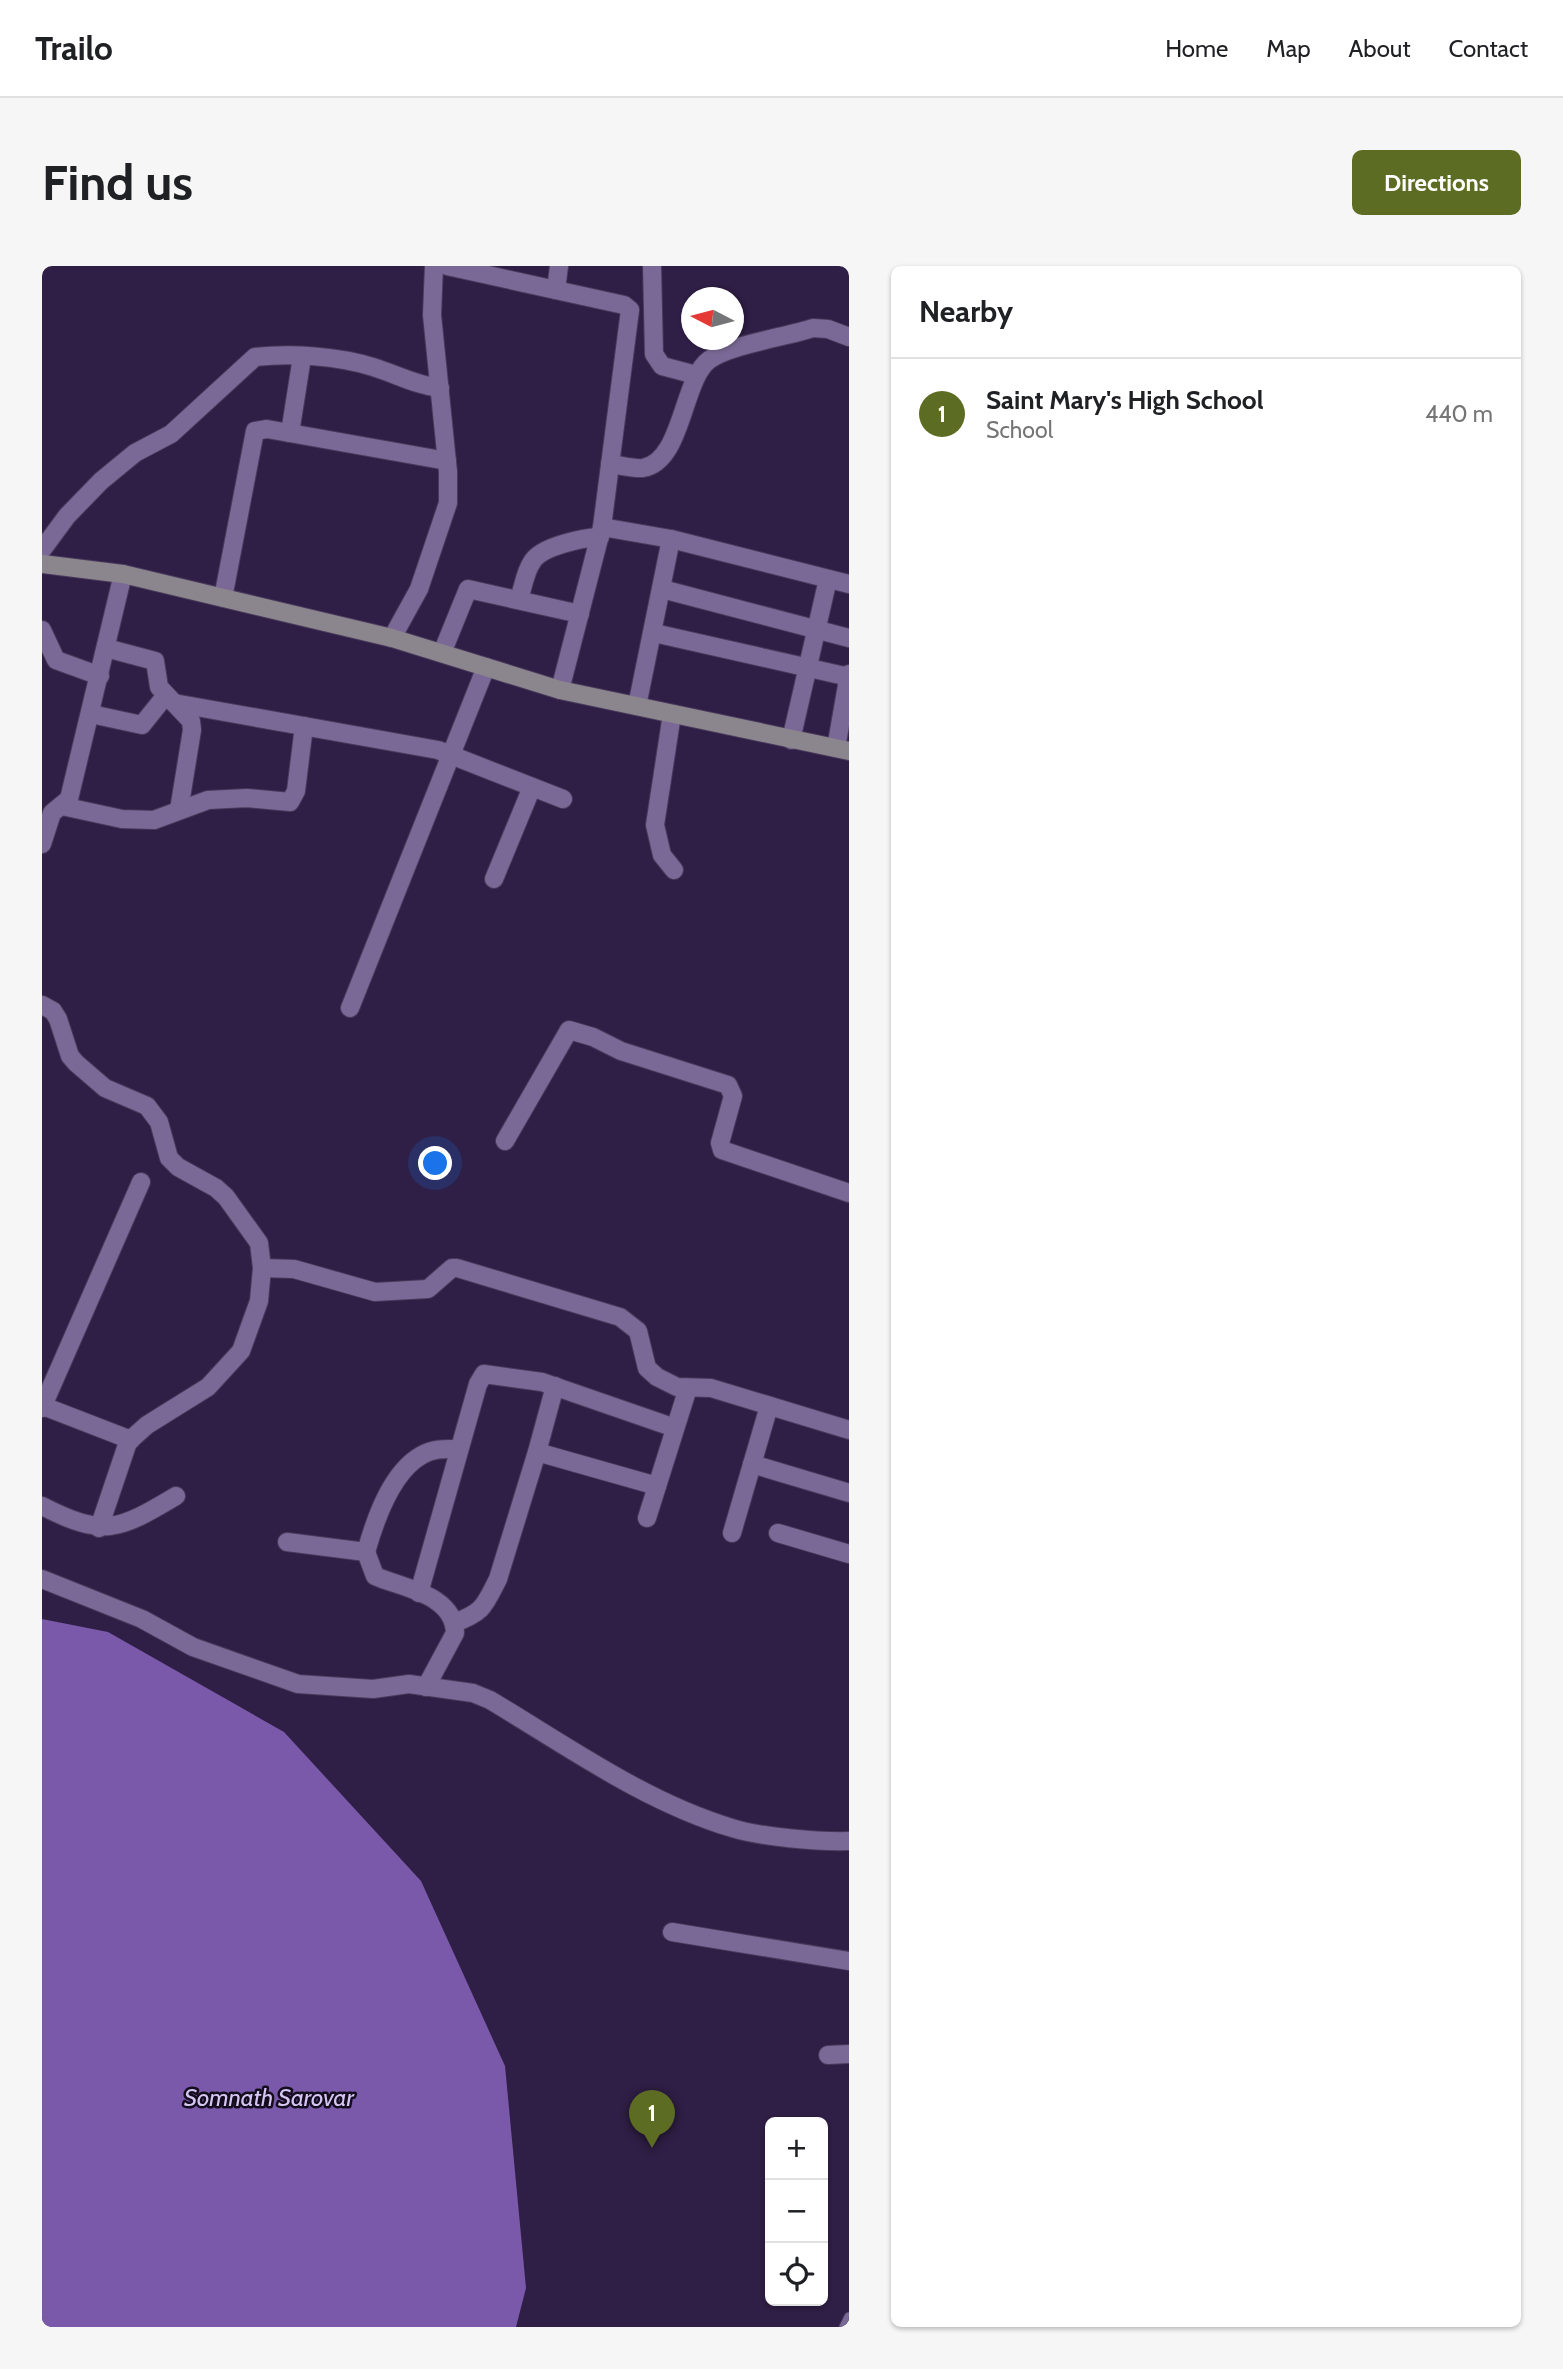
<!DOCTYPE html>
<html lang="en">
<head>
<meta charset="utf-8">
<style>
  body { margin:0; font-family:Cabin,sans-serif; background:#f6f6f6; color:#202124 }
  .controls { position:absolute; right:21px; bottom:21px; display:grid; overflow:hidden; border-radius:10px; box-shadow:0 2px 5px #0004 }
  .controls button { width:63px; height:63px; display:grid; place-items:center; padding:0; border:0; border-bottom:2px solid #e0e0e0; background:#fff; color:#202124; font:35px sans-serif }
  .compass { position:absolute; left:639px; top:21px; width:63px; height:63px; border-radius:50%; background:#fff; box-shadow:0 2px 5px #0004; rotate:276deg }
  .you { position:absolute; left:394px; top:898px; width:24px; height:24px; margin:-18px; border:5px solid #fff; border-radius:50%; background:#1a73e8; box-shadow:0 0 0 10px #1a73e833 }
  .badge { display:grid; place-items:center; width:46px; height:46px; border-radius:50%; background:#5c6c23; color:#fff; font-size:23px; font-weight:700 }
  .pin { position:absolute; translate:-50% -58px; filter:drop-shadow(0 2px 4px #0008) }
  .pin::after { content:''; position:absolute; top:37px; width:24px; height:21px; background:inherit; clip-path:polygon(0 0,100% 0,50% 100%) }
  .list { margin:0; padding:0; list-style:none }
  h2 { display:flex; justify-content:space-between; align-items:center; height:91px; margin:0; padding:0 28px; font-size:30px }
  h2 small { font-size:23px; font-weight:400; color:#757577 }
  .list li { display:grid; grid-template-columns:46px 1fr auto; gap:21px; align-items:center; box-sizing:border-box; height:112px; padding:0 28px; border-top:2px solid #e0e0e0 }
  .list b { display:block; font-size:26px; white-space:nowrap }
  .list p { margin:0; font-size:23px; white-space:nowrap; color:#757577 }
  .list em { font-size:23px; font-style:normal; color:#757577 }
  .icon { flex:none; width:38px; height:38px; fill:none; stroke:currentColor; stroke-width:2; stroke-linecap:round; stroke-linejoin:round }
  .map { position:relative; flex:none; width:807px; height:2061px; overflow:hidden; border-radius:10px }
  header { display:flex; align-items:center; gap:42px; box-sizing:border-box; height:98px; padding:0 35px; background:#fff; border-bottom:2px solid #e0e0e0 }
  header strong { font-size:33px }
  nav { display:flex; gap:38px; margin-inline-start:auto; font-size:24px }
  .intro { display:flex; align-items:center; justify-content:space-between; box-sizing:border-box; height:168px; padding:0 42px }
  h1 { margin:0; font-size:49px }
  .button { padding:18px 32px; border-radius:10px; background:#5c6c23; color:#fff; font-size:24px; font-weight:700 }
  main { display:flex; gap:42px; padding:0 42px }
  aside { flex:1; background:#fff; border-radius:10px; box-shadow:0 2px 5px #0004 }
  .map>svg:first-child { display:block }
  .water { fill:#7a59aa }
  .lines { fill:none; stroke-linecap:round; stroke-linejoin:round }
  .lane-casing { stroke:#493a5c; stroke-width:11 }
  .street-casing { stroke:#493a5c; stroke-width:20 }
  .secondary-casing { stroke:#493a5c; stroke-width:20 }
  .lane { stroke:#7a6996; stroke-width:9 }
  .street { stroke:#7a6996; stroke-width:18 }
  .secondary { stroke:#8b868d; stroke-width:18 }
  .labels { text-anchor:middle; stroke-width:5; stroke-linejoin:round; paint-order:stroke }
  .water-label { font-size:24px; font-style:italic; fill:#d6c6f3; stroke:#140d1e }
</style>
</head>
<body>
<header>
<strong>Trailo</strong>
<nav><a>Home</a><a>Map</a><a>About</a><a>Contact</a></nav>
</header>
<div class="intro"><h1>Find us</h1><a class="button">Directions</a></div>
<main>
<div class="map">
<svg width="807" height="2061" viewBox="0 0 807 2061">
  <rect width="100%" height="100%" fill="#2f1e45"/>
  <!-- water -->
  <path class="water" d="M0 1353 66 1366 242 1466 379 1615 463 1800 484 2022 474 2061H0Z"/>
  <g class="lines">
    <!-- lane casing -->
    <g class="lane-casing">
      <path id="lane" d="M802 2061 807 2051"/>
    </g>
    <!-- street casing -->
    <g class="street-casing">
      <g id="street">
        <path d="M405 0 582 39 588 44 560 261 518 424"/>
        <path d="M610 0 612 88 620 100 654 109"/>
        <path d="M514 24 517 0"/>
        <path d="M248 167 260 91"/>
        <path d="M568 198C578 199 591 203 601 202 641 195 640 114 667 94 687 79 744 71 771 62L786 63 807 71"/>
        <path d="M560 261 629 273 807 318"/>
        <path d="M0 284 25 250 59 215 93 187 129 168 213 91C249 87 296 90 331 101 354 108 373 119 398 122"/>
        <path d="M620 323 807 372"/>
        <path d="M181 332 213 165 225 163 405 195"/>
        <path d="M477 333C481 322 483 306 490 296 499 280 541 272 558 271"/>
        <path d="M0 364 14 394 58 410"/>
        <path d="M612 367 807 411"/>
        <path d="M350 372 377 323 406 237V206L390 49 392 0"/>
        <path d="M64 382 113 395 117 421 149 455 150 464 137 544"/>
        <path d="M400 387 426 323 538 348"/>
        <path d="M132 437 396 484 521 533"/>
        <path d="M595 440 629 273"/>
        <path d="M49 448 100 459 124 429"/>
        <path d="M630 448 613 559 620 589 632 604"/>
        <path d="M749 474 786 313"/>
        <path d="M794 482 807 408"/>
        <path d="M20 540 80 553 112 554 166 534 205 532 248 536 254 525 262 460"/>
        <path d="M0 578 10 547 27 533 81 308"/>
        <path d="M452 613 490 521"/>
        <path d="M0 739 11 745 16 753 28 790 34 797 63 822 105 840 117 856 127 892 136 901 174 922 184 931 217 977 220 1002 217 1035 199 1085 166 1121 105 1159 86 1176 57 1262"/>
        <path d="M308 742 444 401"/>
        <path d="M463 875 527 764 551 771 579 785 686 819 691 830 678 877 680 884 807 927"/>
        <path d="M220 1002 252 1003 333 1026 386 1023 410 1002H415L578 1051 596 1065 605 1102 615 1111 635 1121 669 1122 807 1164"/>
        <path d="M1 1140 89 1174"/>
        <path d="M0 1142 99 916"/>
        <path d="M495 1186 513 1120"/>
        <path d="M710 1198 807 1227"/>
        <path d="M0 1240C62 1272 77 1264 134 1230"/>
        <path d="M605 1252 646 1122"/>
        <path d="M690 1267 727 1140"/>
        <path d="M736 1267 807 1288"/>
        <path d="M245 1276 324 1286 333 1310C360 1322 412 1328 413 1367L384 1421"/>
        <path d="M324 1286C333 1254 349 1206 380 1189 392 1182 404 1183 417 1183"/>
        <path d="M0 1313 100 1353 151 1381 256 1418 331 1423 367 1418 431 1427 448 1434C525 1480 603 1536 690 1562 718 1571 777 1576 807 1575"/>
        <path d="M377 1327 436 1118 442 1108 500 1116 633 1162"/>
        <path d="M412 1357C442 1346 442 1340 456 1313L495 1186 615 1220"/>
        <path d="M630 1666 807 1695"/>
        <path d="M786 1789 807 1788"/>
      </g>
    </g>
    <!-- secondary casing -->
    <g class="secondary-casing">
      <path id="secondary" d="M0 298 81 308 350 372 518 424 807 485"/>
    </g>
    <!-- lane -->
    <use href="#lane" class="lane"/>
    <!-- street -->
    <use href="#street" class="street"/>
    <!-- secondary -->
    <use href="#secondary" class="secondary"/>
  </g>
  <g class="labels">
    <!-- water labels -->
    <g class="water-label">
      <text x="227" y="1840">Somnath Sarovar</text>
    </g>
  </g>
</svg>
<div class="controls">
<button>+</button>
<button>−</button>
<button><svg class="icon" aria-label="locate" viewBox="0 0 24 24"><circle cx="12" cy="12" r="6"/><path d="M12 2v4M12 18v4M2 12h4M18 12h4"/></svg></button>
</div>
<svg class="compass" viewBox="-18 -18 36 36"><path d="M0-13l5 13h-10z" fill="#e53935"/><path d="M0 13l5-13h-10z" fill="#757577"/></svg>
<div class="you"></div>
<div class="pin badge" style="left:610px;top:1882px">1</div>
</div>
<aside>
<h2>Nearby<small></small></h2>
<ul class="list">
<li><span class="badge">1</span><div><b>Saint Mary's High School</b><p>School</p></div><em>440 m</em></li>
</ul>
</aside>
</main>
</body>
</html>
